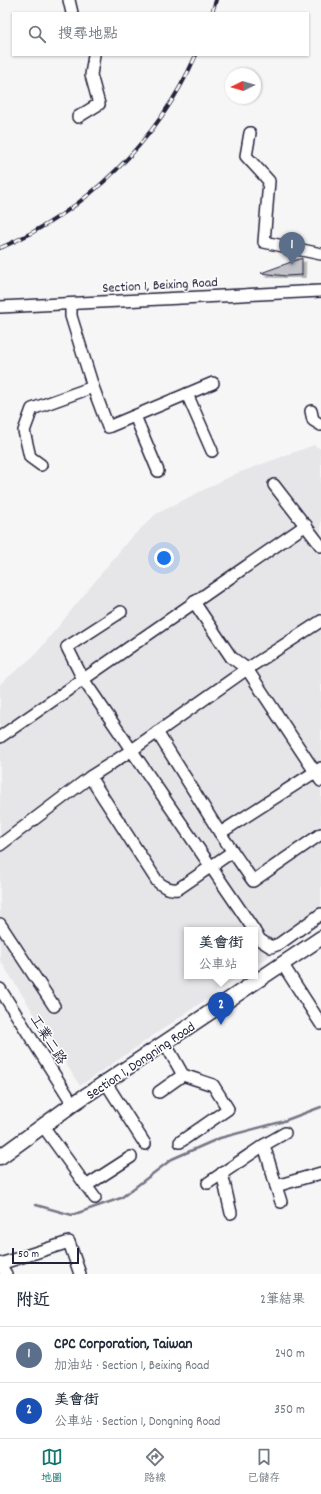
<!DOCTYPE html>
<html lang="zh-TW">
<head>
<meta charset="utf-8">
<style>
  body { margin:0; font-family:Dekko,"LXGW WenKai TC",sans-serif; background:#f2f2f3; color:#1f2937 }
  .compass { position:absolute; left:225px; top:68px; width:36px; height:36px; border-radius:50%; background:#fff; box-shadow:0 1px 3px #0004; rotate:265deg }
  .scale { position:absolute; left:12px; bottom:10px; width:67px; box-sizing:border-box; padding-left:4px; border:2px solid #22223b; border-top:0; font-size:11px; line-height:14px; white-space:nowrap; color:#22223b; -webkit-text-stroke:3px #fff; paint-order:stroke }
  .you { position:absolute; left:164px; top:558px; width:14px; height:14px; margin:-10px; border:3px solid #fff; border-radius:50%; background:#1a73e8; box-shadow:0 0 0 6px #1a73e833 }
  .badge { display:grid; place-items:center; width:26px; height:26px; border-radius:50%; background:#0f766e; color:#fff; font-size:13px; font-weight:700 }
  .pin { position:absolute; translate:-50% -33px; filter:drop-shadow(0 1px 2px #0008) }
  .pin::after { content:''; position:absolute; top:21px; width:14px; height:12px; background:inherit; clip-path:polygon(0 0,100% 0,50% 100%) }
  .popup { position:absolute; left:184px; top:927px; width:74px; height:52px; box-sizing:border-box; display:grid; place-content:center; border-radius:0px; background:#fff; filter:drop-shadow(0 1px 3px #0005); font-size:13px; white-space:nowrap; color:#747a83 }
  .popup b { font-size:15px; color:#1f2937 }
  .popup::after { content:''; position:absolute; left:50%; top:100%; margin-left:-8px; border:8px solid transparent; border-top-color:#fff }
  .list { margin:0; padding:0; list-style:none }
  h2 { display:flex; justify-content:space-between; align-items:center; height:52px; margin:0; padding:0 16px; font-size:17px }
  h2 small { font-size:13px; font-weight:400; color:#747a83 }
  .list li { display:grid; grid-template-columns:26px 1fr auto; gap:12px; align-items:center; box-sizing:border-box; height:56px; padding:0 16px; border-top:1px solid #e0e1e3 }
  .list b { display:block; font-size:15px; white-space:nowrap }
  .list p { margin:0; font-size:13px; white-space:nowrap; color:#747a83 }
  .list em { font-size:13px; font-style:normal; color:#747a83 }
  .icon { flex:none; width:22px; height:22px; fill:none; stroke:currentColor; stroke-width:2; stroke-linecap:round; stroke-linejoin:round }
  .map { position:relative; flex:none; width:321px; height:1274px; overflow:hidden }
  .search { position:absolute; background:#fff; box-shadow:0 1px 3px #0004; left:12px; right:12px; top:12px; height:44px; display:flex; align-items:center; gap:10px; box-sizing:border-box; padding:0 14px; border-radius:0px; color:#747a83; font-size:15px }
  .sheet { height:164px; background:#fff }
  nav { display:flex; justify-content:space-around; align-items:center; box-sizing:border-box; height:56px; border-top:1px solid #e0e1e3; background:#fff; font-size:11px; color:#747a83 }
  nav a { display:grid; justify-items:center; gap:2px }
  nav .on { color:#0f766e }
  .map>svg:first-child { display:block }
  .built { fill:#e6e6e9 }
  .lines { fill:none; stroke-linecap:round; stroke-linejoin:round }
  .stream { stroke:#767685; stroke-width:2.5 }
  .building { fill:#c2c2c9; stroke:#22223b; filter:url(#shadow) }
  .minor-casing { stroke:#22223b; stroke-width:14 }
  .major-casing { stroke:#22223b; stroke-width:17 }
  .minor { stroke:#fff; stroke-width:11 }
  .major { stroke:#fff; stroke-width:14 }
  .rail-casing { stroke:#22223b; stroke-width:4 }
  .rail { stroke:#fff; stroke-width:2.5; stroke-dasharray:8; stroke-linecap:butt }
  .labels { text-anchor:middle; stroke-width:3; stroke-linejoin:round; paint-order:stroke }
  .street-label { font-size:14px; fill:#22223b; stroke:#fff }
</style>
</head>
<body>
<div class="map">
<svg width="321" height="1274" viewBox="0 0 321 1274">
  <defs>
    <filter id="shadow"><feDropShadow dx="3.5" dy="3.5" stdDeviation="0" flood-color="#0004"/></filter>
  </defs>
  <rect width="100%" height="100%" fill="#f6f6f7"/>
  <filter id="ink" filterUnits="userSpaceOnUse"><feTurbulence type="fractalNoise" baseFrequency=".025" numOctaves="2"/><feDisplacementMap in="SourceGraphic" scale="8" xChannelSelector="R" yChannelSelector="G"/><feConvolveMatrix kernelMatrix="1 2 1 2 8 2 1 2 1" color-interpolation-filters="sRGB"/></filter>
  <g filter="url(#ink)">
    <!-- built -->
    <path class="built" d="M314 445 321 449V920L255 966V930H187V976H240L80 1086 0 960V684L35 655 127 542 156 514 235 474Z"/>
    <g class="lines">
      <!-- stream -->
      <path class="stream" d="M36 1205 72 1215 121 1198 172 1159 220 1138 281 1122 321 1107"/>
    </g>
    <!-- building -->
    <path class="building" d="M302 258V275L286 276 261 273Z"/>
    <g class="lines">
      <!-- minor casing -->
      <g class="minor-casing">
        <g id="minor">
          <path d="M69 0 72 13"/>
          <path d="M78 117 99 104 91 75 94 55"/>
          <path d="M250 133 246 156 269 181 264 242 321 254"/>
          <path d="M0 307 321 291"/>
          <path d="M93 387 108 427 213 383"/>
          <path d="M187 394 212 451"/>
          <path d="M311 411 313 420 321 425"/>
          <path d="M135 416 158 471"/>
          <path d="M41 465 30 457 24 431 32 409 93 387 71 316V304"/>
          <path d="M274 485 321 546"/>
          <path d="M194 602 231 657 247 669 321 781"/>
          <path d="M121 612 67 647 83 679 254 930"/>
          <path d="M157 732 220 833 321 768"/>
          <path d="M0 737 306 525"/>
          <path d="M220 833 253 881 321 834"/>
          <path d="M0 845 90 777"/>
          <path d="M232 852 178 889C170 890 163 887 157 881L90 777 132 750 247 669 321 621"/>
          <path d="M0 924 54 1006"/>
          <path d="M255 932 260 940 271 947 279 944 321 914"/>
          <path d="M283 965 321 1024"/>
          <path d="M0 989 73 1104"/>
          <path d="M165 1043 183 1075 213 1085 228 1109 180 1142"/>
          <path d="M106 1083 145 1144"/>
          <path d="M159 1092 183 1075"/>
          <path d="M43 1126 95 1198"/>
          <path d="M264 1145 285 1133"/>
          <path d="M222 1173 231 1213"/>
          <path d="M208 1183 264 1145 276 1186 321 1173"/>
          <path d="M86 1186 131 1157"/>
          <path d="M276 1186 281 1202"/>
          <path d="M0 1264 69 1242 80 1274"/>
          <path d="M0 1264 6 1274"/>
        </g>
      </g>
      <!-- major casing -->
      <g class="major-casing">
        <path id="major" d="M0 1157 73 1104 321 938"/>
      </g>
      <!-- minor -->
      <use href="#minor" class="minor"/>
      <!-- major -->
      <use href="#major" class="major"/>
      <!-- rail casing -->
      <g class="rail-casing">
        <g id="rail">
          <path d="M212 13 216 0"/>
          <path d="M0 248C87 211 158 141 196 55"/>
        </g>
      </g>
      <!-- rail -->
      <use href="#rail" class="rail"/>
    </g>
  </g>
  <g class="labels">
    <!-- street labels -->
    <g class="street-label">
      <text transform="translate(160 284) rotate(-3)" y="5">Section 1, Beixing Road</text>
      <text transform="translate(49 1039) rotate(58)" y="5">工業二路</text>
      <text transform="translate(140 1060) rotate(-34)" y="5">Section 1, Dongning Road</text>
    </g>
  </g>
</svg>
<svg class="compass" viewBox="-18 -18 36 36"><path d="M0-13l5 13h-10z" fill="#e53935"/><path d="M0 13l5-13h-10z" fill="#747a83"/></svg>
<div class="scale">50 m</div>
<div class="you"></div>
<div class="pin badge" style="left:292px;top:265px;background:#5c6f8a">1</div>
<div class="pin badge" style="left:221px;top:1025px;background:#1a4fb4">2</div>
<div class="popup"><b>美會街</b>公車站</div>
<div class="search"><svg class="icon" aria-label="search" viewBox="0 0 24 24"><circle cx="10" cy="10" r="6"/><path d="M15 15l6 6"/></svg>搜尋地點</div>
</div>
<section class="sheet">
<h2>附近<small>2筆結果</small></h2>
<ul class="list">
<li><span class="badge" style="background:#5c6f8a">1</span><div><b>CPC Corporation, Taiwan</b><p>加油站 · Section 1, Beixing Road</p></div><em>240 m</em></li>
<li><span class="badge" style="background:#1a4fb4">2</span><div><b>美會街</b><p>公車站 · Section 1, Dongning Road</p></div><em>350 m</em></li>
</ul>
</section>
<nav>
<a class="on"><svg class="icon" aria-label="map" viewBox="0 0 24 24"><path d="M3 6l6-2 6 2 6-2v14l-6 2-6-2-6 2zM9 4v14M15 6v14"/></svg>地圖</a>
<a><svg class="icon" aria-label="directions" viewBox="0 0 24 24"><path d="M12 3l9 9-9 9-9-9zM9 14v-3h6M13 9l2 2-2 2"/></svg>路線</a>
<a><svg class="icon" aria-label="saved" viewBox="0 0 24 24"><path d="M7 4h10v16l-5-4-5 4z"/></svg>已儲存</a>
</nav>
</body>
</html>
